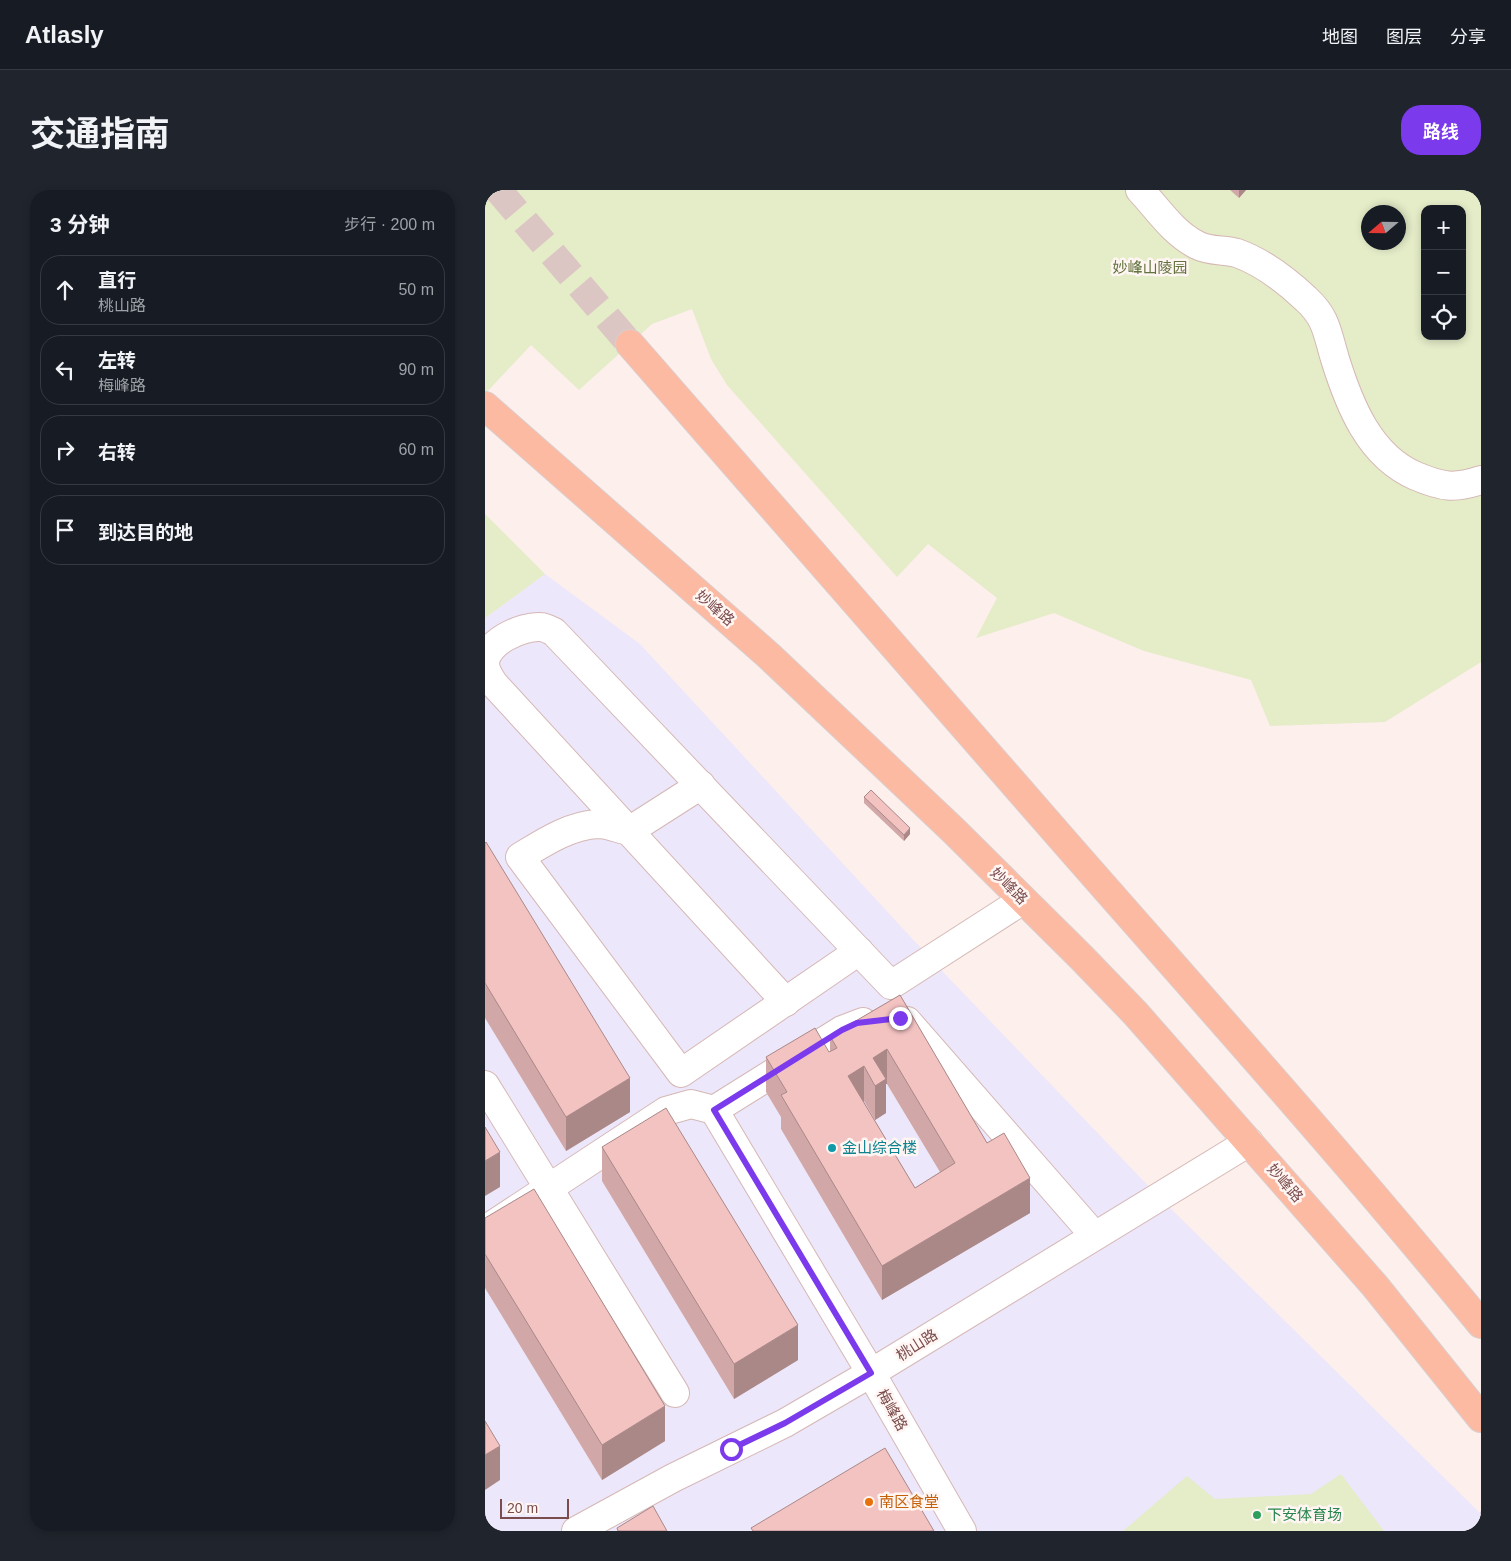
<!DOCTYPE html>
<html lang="zh">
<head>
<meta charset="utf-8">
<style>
  body { margin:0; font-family:Arial,"Noto Sans SC",sans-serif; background:#20242c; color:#f1f3f6 }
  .controls { position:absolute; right:15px; top:15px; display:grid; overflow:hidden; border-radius:10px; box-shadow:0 2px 8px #0003 }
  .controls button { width:45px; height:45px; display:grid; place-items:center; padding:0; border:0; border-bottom:1px solid #363941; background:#171b24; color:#f1f3f6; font:25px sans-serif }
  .compass { position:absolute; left:876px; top:15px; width:45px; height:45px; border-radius:50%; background:#171b24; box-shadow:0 2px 8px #0003; rotate:250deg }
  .scale { position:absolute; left:15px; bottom:12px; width:69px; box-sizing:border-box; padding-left:5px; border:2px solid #7a4c4d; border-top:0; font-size:14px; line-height:18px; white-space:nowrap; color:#7a4c4d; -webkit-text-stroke:4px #fff5f2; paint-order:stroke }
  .stop { position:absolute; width:15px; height:15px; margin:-11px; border:4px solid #7c3aed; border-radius:50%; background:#fff }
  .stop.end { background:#7c3aed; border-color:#fff; box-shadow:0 1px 5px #0008 }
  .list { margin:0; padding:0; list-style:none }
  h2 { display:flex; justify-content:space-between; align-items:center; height:65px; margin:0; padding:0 20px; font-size:21px }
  h2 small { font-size:16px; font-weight:400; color:#9ea1a6 }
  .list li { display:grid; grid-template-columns:32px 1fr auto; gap:15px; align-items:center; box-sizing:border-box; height:70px; margin:0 10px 10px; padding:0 10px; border:1px solid #363941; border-radius:20px }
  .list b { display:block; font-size:19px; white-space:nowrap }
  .list p { margin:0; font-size:16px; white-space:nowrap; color:#9ea1a6 }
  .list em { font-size:16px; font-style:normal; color:#9ea1a6 }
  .icon { flex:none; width:28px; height:28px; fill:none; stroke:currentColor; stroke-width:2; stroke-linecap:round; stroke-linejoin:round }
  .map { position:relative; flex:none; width:996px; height:1341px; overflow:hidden; border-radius:20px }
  header { display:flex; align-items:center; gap:30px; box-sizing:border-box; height:70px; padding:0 25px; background:#171b24; border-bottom:1px solid #363941 }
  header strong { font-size:24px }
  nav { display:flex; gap:28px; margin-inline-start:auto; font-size:18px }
  .intro { display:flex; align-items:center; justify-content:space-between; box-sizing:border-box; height:120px; padding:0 30px }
  h1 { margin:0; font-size:35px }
  .button { padding:12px 22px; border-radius:20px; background:#7c3aed; color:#fff; font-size:18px; font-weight:700 }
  main { display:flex; gap:30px; padding:0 30px }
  aside { flex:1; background:#171b24; border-radius:20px; box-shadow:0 2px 8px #0003 }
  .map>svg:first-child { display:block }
  .education { fill:#ece7fa }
  .green { fill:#e4ecc8; fill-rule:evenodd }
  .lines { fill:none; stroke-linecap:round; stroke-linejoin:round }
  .major-tunnel { stroke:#dcc6c4; stroke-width:28; stroke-dasharray:28 14; stroke-linecap:butt }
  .minor-casing { stroke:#d5b8b5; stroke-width:30 }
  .major-casing { stroke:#dacdcd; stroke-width:30 }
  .minor { stroke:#fff; stroke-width:28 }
  .major { stroke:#fcbaa3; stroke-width:28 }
  .wall { fill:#d1a8a7; fill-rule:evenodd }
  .shaded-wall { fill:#a88 }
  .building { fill:#f3c3c2; stroke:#a88; fill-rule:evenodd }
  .route { stroke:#7c3aed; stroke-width:6 }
  .culture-dot { fill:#0f9aa8; stroke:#fff5f2; stroke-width:2 }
  .food-dot { fill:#e8710a; stroke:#fff5f2; stroke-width:2 }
  .leisure-dot { fill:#2e9e5b; stroke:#fff5f2; stroke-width:2 }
  .labels { text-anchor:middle; stroke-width:5; stroke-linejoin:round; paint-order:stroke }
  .park-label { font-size:15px; fill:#61733e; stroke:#fff5f2 }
  .street-label { font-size:15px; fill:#7a4c4d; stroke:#fff5f2 }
  .culture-label { font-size:15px; fill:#0d838f; stroke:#fff5f2; text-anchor:start }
  .food-label { font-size:15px; fill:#c56008; stroke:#fff5f2; text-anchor:start }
  .leisure-label { font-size:15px; fill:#27864d; stroke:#fff5f2; text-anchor:start }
</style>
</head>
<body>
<header>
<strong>Atlasly</strong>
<nav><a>地图</a><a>图层</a><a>分享</a></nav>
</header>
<div class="intro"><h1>交通指南</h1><a class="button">路线</a></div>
<main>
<aside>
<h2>3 分钟<small>步行 · 200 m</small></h2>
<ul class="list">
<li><svg class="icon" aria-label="ahead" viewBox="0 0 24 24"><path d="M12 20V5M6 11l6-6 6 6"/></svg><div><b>直行</b><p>桃山路</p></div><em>50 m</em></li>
<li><svg class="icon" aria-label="left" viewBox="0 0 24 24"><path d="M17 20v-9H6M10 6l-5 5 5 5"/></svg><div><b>左转</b><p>梅峰路</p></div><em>90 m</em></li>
<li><svg class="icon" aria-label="right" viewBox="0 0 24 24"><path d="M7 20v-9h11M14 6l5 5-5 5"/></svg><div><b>右转</b></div><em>60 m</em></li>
<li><svg class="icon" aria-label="arrive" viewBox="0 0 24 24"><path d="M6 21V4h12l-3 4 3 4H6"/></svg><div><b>到达目的地</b></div></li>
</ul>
</aside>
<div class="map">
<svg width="996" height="1341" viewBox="0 0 996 1341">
  <rect width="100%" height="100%" fill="#fdefeb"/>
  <!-- education -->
  <path class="education" d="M60 384 155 454 459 783 674 1007 996 1324V1341H0V428Z"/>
  <!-- green -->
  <g class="green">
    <path d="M0 0H996V472L900 532 785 536 766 490 659 461 569 423 491 448 512 408 443 354 412 387 242 195 226 169 207 119 167 134 94 200 46 155 0 204ZM940 19H977V146H940ZM884 22H914V52H884Z"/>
    <path d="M0 324 60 384 0 428Z"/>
    <path d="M856 1284 899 1341H638L702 1286 730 1309 826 1304Z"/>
  </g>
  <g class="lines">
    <!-- major-tunnel -->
    <path class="major-tunnel" d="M13 0 145 154"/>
    <!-- minor casing -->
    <g class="minor-casing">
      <g id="minor">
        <path d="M655 0C673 19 688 43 712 55 725 62 739 59 752 63 777 72 802 91 821 109 842 128 842 143 850 169 864 214 884 266 931 286 957 297 969 299 996 290"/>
        <path d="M216 595 144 641C134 639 123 634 113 634 85 635 58 653 35 667L196 883 374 761"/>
        <path d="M301 812 9 494C5 488 0 481 0 473 1 452 37 436 55 437 60 437 65 440 69 442L406 795 538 710"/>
        <path d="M422 831 609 1045"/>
        <path d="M0 895 190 1203"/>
        <path d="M229 920 357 840 378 832"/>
        <path d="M229 920 386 1183 477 1341"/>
        <path d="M0 1040 181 921 206 914 229 920"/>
        <path d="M91 1341 188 1288 300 1233 386 1183 764 952"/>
      </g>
    </g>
    <!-- major casing -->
    <g class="major-casing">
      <g id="major">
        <path d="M145 154C290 319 433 485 578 650 718 810 861 969 996 1134"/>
        <path d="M0 216 283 465 469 641 597 768 651 824 890 1096 996 1228"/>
      </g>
    </g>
    <!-- minor -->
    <use href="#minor" class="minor"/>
    <!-- major -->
    <use href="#major" class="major"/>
  </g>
  <!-- wall -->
  <g class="wall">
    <path d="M745 0H761L754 8Z"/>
    <path d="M379 607 425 644 419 651 379 613Z"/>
    <path d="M0 653 145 922 81 961 0 828Z"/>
    <path d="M415 805 502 953 545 1023 397 1110 296 939V927L281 902V867L344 862H345V846ZM401 894H402L455 982 430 998 378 911H379L390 930 401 923Z"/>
    <path d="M117 957 313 1170 249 1209 117 991Z"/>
    <path d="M0 1028 180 1251 117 1290 0 1098Z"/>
  </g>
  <!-- shaded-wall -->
  <g class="shaded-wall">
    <path d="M754 0H761L754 8Z"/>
    <path d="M425 638V644L419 651V645Z"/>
    <path d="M402 859V894H401V923L390 930V896L388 868Z"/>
    <path d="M379 876V911L363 921V886Z"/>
    <path d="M145 888V922L81 961V927Z"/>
    <path d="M15 962V997L0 1006V971Z"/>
    <path d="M545 988V1023L397 1110V1076Z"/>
    <path d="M313 1135V1170L249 1209V1174Z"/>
    <path d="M180 1216V1251L117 1290V1255Z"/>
    <path d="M15 1256V1290L0 1300V1265Z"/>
  </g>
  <!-- building -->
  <g class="building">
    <path d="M386 600 425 638 419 645 379 607Z"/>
    <path d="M1 652 145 888 81 927 0 793V653Z"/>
    <path d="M415 805 502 953 519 943 545 988 397 1076 296 905 302 902 281 867 330 838 344 862 352 858 345 846ZM402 859 470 973 430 998 363 886 379 876 390 896 401 889 388 868Z"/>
    <path d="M181 918 313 1135 249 1174 117 957Z"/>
    <path d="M0 937 15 962 0 971Z"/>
    <path d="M49 999 180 1216 117 1255 0 1064V1028Z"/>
    <path d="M0 1231 15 1256 0 1265Z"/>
    <path d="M400 1258 449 1341H268L266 1338Z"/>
    <path d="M168 1316 182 1341H133L132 1338Z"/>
  </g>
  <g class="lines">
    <!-- route -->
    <path class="route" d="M246 1259 300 1233 386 1183 229 920 357 840 372 833 415 828"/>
  </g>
  <!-- markers -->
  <circle class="culture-dot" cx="347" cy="958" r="5"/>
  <circle class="food-dot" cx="384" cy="1312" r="5"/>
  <circle class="leisure-dot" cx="772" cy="1325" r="5"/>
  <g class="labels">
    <!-- park labels -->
    <g class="park-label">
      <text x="665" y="83">妙峰山陵园</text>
    </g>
    <!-- street labels -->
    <g class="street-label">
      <text transform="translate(230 418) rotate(41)" y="5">妙峰路</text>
      <text transform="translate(524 696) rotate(45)" y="5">妙峰路</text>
      <text transform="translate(800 993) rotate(49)" y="5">妙峰路</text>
      <text transform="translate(432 1155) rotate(-32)" y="5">桃山路</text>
      <text transform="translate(407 1220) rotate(60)" y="5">梅峰路</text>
    </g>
    <!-- culture labels -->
    <g class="culture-label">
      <text x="357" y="963">金山综合楼</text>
    </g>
    <!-- food labels -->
    <g class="food-label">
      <text x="394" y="1317">南区食堂</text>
    </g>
    <!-- leisure labels -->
    <g class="leisure-label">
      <text x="782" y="1330">下安体育场</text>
    </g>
  </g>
</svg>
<div class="controls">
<button>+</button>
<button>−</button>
<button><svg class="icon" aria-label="locate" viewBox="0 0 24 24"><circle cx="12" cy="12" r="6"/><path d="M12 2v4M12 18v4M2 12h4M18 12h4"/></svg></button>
</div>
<svg class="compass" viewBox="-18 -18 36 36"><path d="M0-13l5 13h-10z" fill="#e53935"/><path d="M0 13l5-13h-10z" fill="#9ea1a6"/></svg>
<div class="scale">20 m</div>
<div class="stop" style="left:246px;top:1259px"></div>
<div class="stop end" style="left:415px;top:828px"></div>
</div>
</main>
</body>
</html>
